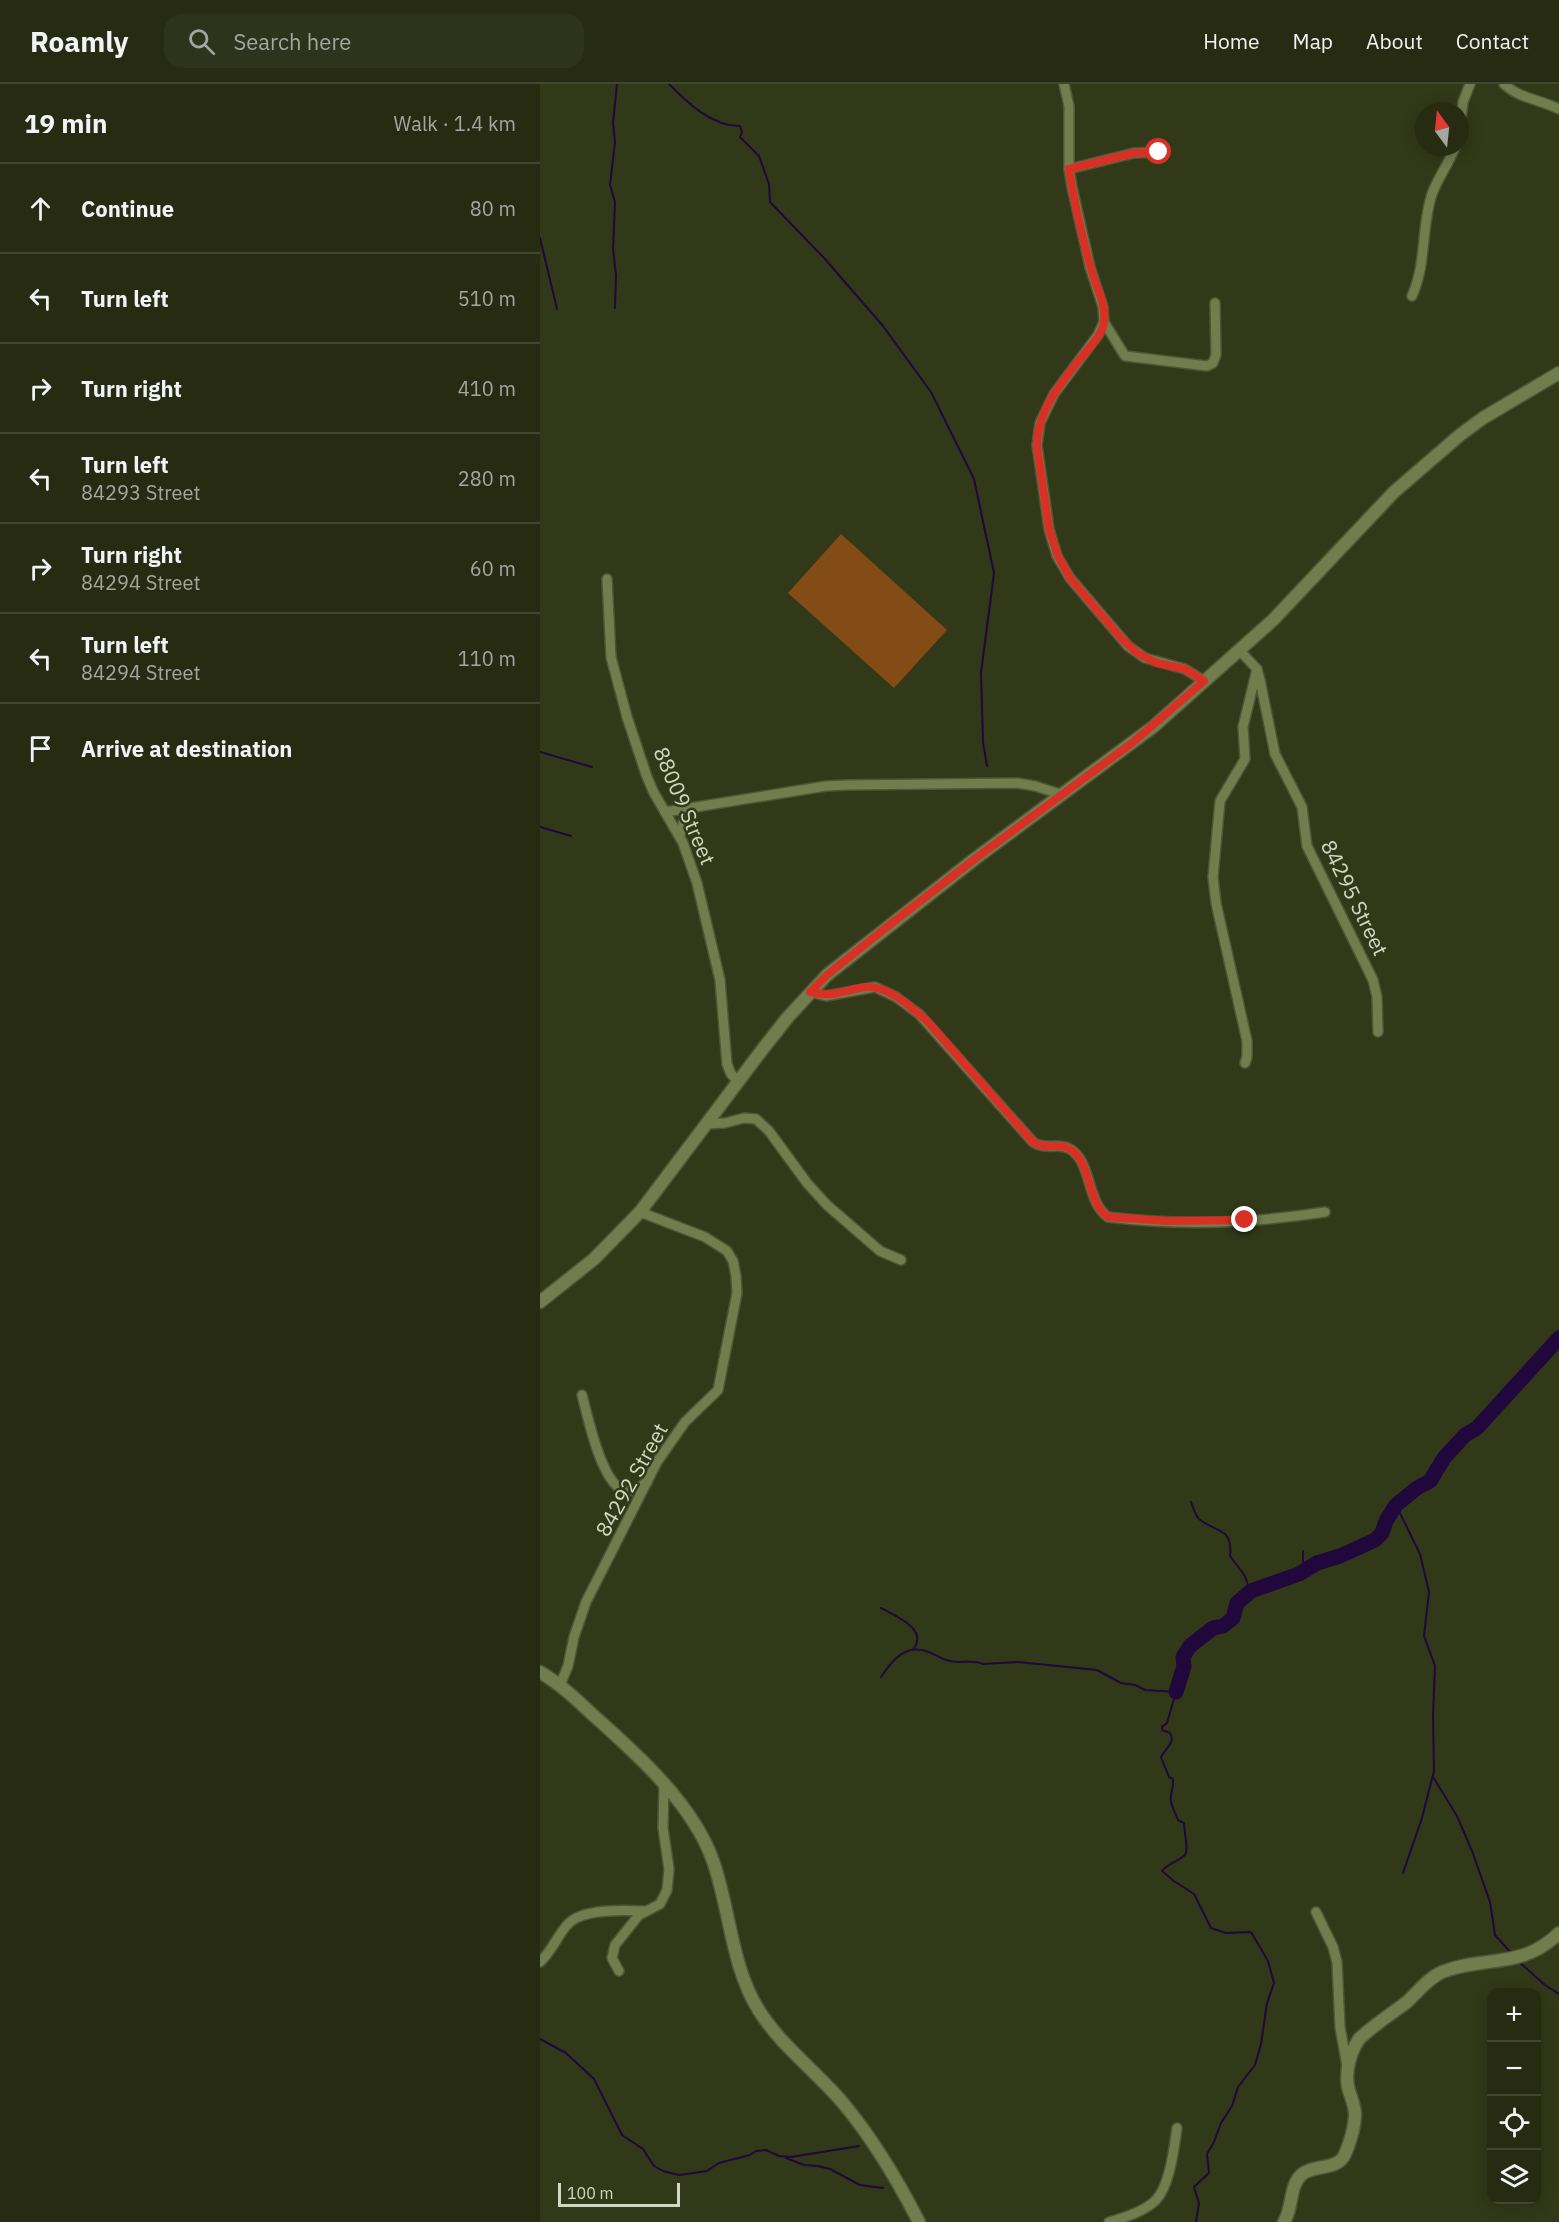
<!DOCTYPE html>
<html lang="en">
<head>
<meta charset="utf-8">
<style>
  body { margin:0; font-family:"IBM Plex Sans",sans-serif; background:#2e331b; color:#f1f3f6 }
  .controls { position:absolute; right:18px; bottom:18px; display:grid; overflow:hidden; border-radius:12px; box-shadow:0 3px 15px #0003 }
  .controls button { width:54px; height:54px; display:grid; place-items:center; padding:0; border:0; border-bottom:2px solid #424732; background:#262b12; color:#f1f3f6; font:30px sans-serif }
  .compass { position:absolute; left:875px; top:18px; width:54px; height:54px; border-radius:50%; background:#262b12; box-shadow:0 3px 15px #0003; rotate:345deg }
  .scale { position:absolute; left:18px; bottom:15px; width:122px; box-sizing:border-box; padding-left:6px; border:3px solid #d2d7c4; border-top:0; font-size:16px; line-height:21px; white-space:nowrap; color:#d2d7c4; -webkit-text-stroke:4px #323918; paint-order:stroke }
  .stop { position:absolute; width:18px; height:18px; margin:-14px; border:4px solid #d93025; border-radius:50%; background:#fff }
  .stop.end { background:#d93025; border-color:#fff; box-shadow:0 2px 6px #0008 }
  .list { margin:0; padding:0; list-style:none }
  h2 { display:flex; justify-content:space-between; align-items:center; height:78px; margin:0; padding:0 24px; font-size:26px }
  h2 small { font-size:20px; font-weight:400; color:#a4a79f }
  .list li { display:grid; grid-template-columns:39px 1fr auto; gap:18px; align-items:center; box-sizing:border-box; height:90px; padding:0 24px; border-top:2px solid #424732 }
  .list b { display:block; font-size:22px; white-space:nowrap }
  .list p { margin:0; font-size:20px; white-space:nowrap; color:#a4a79f }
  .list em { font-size:20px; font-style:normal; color:#a4a79f }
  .icon { flex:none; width:33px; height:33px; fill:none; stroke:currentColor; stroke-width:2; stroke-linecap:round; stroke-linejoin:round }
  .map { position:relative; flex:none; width:1019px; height:2138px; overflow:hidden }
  header { display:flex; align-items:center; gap:36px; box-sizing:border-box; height:84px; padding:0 30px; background:#262b12; border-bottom:2px solid #424732 }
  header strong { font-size:28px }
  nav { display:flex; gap:33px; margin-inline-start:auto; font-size:21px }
  .search { width:420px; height:54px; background:#2e331b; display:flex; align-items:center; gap:15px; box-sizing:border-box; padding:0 21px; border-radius:18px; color:#a4a79f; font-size:22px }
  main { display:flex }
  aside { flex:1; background:#262b12 }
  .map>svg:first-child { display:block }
  .green { fill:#834c17 }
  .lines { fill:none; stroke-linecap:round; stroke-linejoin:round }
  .stream { stroke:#20073c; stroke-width:2 }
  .river { stroke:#20073c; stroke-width:15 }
  .minor-casing { stroke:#4f5537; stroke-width:12 }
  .tertiary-casing { stroke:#4f5537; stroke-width:15 }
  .minor { stroke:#727d4d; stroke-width:9 }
  .tertiary { stroke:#727d4d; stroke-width:12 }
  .route { stroke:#d93025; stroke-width:8 }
  .labels { text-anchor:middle; stroke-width:5; stroke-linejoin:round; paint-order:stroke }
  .street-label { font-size:21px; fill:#d2d7c4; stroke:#323918 }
</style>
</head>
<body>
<header>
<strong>Roamly</strong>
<div class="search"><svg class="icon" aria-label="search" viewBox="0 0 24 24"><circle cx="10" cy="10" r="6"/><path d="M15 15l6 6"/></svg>Search here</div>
<nav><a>Home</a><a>Map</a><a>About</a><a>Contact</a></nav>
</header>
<main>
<aside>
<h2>19 min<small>Walk · 1.4 km</small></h2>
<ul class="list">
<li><svg class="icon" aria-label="ahead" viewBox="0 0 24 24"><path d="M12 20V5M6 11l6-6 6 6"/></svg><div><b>Continue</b></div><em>80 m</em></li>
<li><svg class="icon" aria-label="left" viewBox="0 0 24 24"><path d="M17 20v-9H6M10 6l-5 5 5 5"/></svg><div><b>Turn left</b></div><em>510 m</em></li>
<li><svg class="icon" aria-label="right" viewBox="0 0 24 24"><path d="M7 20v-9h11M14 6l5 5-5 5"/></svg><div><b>Turn right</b></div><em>410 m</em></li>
<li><svg class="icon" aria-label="left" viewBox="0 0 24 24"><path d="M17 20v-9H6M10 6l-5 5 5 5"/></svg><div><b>Turn left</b><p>84293 Street</p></div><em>280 m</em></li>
<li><svg class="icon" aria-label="right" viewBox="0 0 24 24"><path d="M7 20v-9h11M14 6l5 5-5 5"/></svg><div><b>Turn right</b><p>84294 Street</p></div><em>60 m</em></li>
<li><svg class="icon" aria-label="left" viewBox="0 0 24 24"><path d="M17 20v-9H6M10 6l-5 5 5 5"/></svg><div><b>Turn left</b><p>84294 Street</p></div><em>110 m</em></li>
<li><svg class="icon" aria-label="arrive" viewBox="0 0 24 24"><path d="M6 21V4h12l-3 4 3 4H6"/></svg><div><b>Arrive at destination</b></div></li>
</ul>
</aside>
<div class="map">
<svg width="1019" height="2138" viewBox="0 0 1019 2138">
  <rect width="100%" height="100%" fill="#323918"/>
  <!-- green -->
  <path class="green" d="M301 450 407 546 354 604 248 509Z"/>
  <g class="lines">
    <!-- stream -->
    <g class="stream">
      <path d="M129 0C148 19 171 42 200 42L202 48 200 53 219 72 229 100 230 118 285 175 343 242 391 308 434 395 454 489 441 589 443 658 447 682"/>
      <path d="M0 154 17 225"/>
      <path d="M75 224 76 191 73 165 75 118 70 101 75 58 73 39 77 0"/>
      <path d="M0 668 52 683"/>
      <path d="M0 743 31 752"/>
      <path d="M651 1418C653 1423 655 1431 659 1435 676 1449 693 1443 690 1472L705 1492 710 1507"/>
      <path d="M856 1421 880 1470 889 1508 884 1552 895 1582 893 1632 894 1687 882 1734 863 1789"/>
      <path d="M763 1467V1480L769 1484"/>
      <path d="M341 1524C354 1531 388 1545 374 1564"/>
      <path d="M341 1593C353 1575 366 1559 389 1568 396 1571 403 1576 410 1577 421 1580 433 1575 443 1580L478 1578 557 1586 581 1599 595 1601 605 1606 636 1608 627 1639 622 1643V1646L630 1649C636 1658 625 1665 621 1673L629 1693 633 1695C634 1703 630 1709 631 1716 631 1722 636 1730 638 1736L644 1739C644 1746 648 1763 646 1769 645 1775 627 1779 622 1787L634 1797 654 1810 671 1844 686 1849 711 1848 728 1877 734 1899 727 1919 721 1960 715 1981 698 2003 692 2022 681 2039 674 2058 667 2070 669 2089 654 2103 659 2119 656 2138"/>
      <path d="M893 1693 917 1732 932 1767 950 1818 955 1851 971 1869"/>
      <path d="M979 1878 1005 1901 1019 1910"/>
      <path d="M0 1955 26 1969 54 1995 82 2051 103 2065 114 2082 123 2087 139 2091 167 2087 179 2079 210 2071 216 2067 226 2066 239 2072 251 2073 319 2062"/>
      <path d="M246 2074 264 2081 278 2082 290 2085 320 2101 343 2104"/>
    </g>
    <!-- river -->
    <path class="river" d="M636 1608 644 1582 643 1573 650 1562 673 1544 683 1542 693 1534 697 1519 711 1507 759 1490 777 1479 800 1472 835 1456 842 1449 846 1437 856 1421 877 1404 890 1397 904 1374 925 1351 937 1344 1019 1254"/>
    <!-- minor casing -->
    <g class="minor-casing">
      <g id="minor">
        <path d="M524 0 529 22V85L532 103 550 183 563 223 564 238 558 251 514 310 500 339 497 361 509 445 517 472 530 494 588 562 605 574 645 585 664 597"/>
        <path d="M964 0C980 15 999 15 1019 25"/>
        <path d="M920 45 923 18 930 0"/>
        <path d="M529 85 594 69 619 68"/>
        <path d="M872 212C887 178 881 143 892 110 898 93 909 80 915 63"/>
        <path d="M564 238 585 272 667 282 673 279 676 271 675 219"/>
        <path d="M67 495 71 573 87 633 107 693 114 709 143 759 157 799 180 896 187 980 191 990 198 997"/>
        <path d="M700 567 717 585 720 596 735 670 762 723 767 762 833 896 837 913 838 948"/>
        <path d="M125 728 286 702 308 701 477 699 495 702 523 711"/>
        <path d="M140 751 147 725"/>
        <path d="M270 908 286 912 335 903 356 913 379 930 493 1058C505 1067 521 1057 533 1067 552 1083 547 1118 568 1133 639 1142 714 1139 785 1128"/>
        <path d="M705 979 707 973V957L676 819 673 793 680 717 705 675 703 643 717 585"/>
        <path d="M166 1040 185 1039 204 1034 216 1035 229 1047 267 1099 287 1121 340 1167 361 1176"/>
        <path d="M42 1311C48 1333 62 1403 86 1407 94 1408 101 1402 107 1398"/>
        <path d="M20 1601 28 1582 34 1553 46 1518 117 1378 145 1338 178 1306 197 1209 196 1192 193 1177 187 1167 165 1153 100 1128"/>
        <path d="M776 1828 793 1863 797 1878 800 1943 807 1982"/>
        <path d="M0 1878C12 1867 17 1852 28 1840 42 1824 85 1826 105 1827"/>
        <path d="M79 1887 72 1874 75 1861 99 1831 120 1820 127 1806 129 1785 123 1744 124 1701"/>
        <path d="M569 2138C584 2134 604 2128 616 2116 630 2101 634 2064 637 2044"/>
      </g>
    </g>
    <!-- tertiary casing -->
    <g class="tertiary-casing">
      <g id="tertiary">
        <path d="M0 1218 54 1175 100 1128 222 966 248 933 287 891 436 774 613 643 733 536 854 408 920 351 943 334 1019 289"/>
        <path d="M0 1588C20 1600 36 1615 53 1631 97 1670 153 1720 173 1777 190 1825 191 1881 218 1925 240 1961 276 1987 303 2019 333 2055 358 2097 379 2138"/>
        <path d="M744 2138C753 2124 749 2103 761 2091 773 2080 798 2087 805 2070 810 2059 815 2042 815 2030 815 2021 810 2012 808 2003 805 1987 810 1969 819 1955 834 1941 851 1930 867 1918 879 1907 887 1895 902 1888 945 1871 981 1886 1019 1849"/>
      </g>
    </g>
    <!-- minor -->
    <use href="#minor" class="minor"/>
    <!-- tertiary -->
    <use href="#tertiary" class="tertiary"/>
  </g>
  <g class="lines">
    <!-- route -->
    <path class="route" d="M619 68 594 69 529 85C534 118 542 152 551 185 555 201 567 221 564 238 563 249 552 261 545 269 523 296 497 326 497 362L509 445 518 472 530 494 581 554 597 569 617 579 645 585 664 597 592 659 436 774 343 846 287 891 270 908C295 914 303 906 326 903 348 901 372 924 388 938L493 1058C505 1067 521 1057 533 1067 552 1083 547 1118 568 1133L628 1137 705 1136"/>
  </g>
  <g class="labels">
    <!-- street labels -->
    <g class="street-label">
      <text transform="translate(144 722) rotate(67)" y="7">88009 Street</text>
      <text transform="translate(814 814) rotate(64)" y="7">84295 Street</text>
      <text transform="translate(92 1396) rotate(-61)" y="7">84292 Street</text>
    </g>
  </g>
</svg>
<div class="controls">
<button>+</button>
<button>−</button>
<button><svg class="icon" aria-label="locate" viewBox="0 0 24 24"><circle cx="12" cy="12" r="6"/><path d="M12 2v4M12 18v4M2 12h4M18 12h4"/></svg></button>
<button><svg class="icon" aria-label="layers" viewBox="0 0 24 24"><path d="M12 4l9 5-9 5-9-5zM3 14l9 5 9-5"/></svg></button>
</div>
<svg class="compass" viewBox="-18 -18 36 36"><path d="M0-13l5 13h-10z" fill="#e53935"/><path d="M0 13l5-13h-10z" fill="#a4a79f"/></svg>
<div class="scale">100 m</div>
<div class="stop" style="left:619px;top:68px"></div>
<div class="stop end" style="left:705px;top:1136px"></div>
</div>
</main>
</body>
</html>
